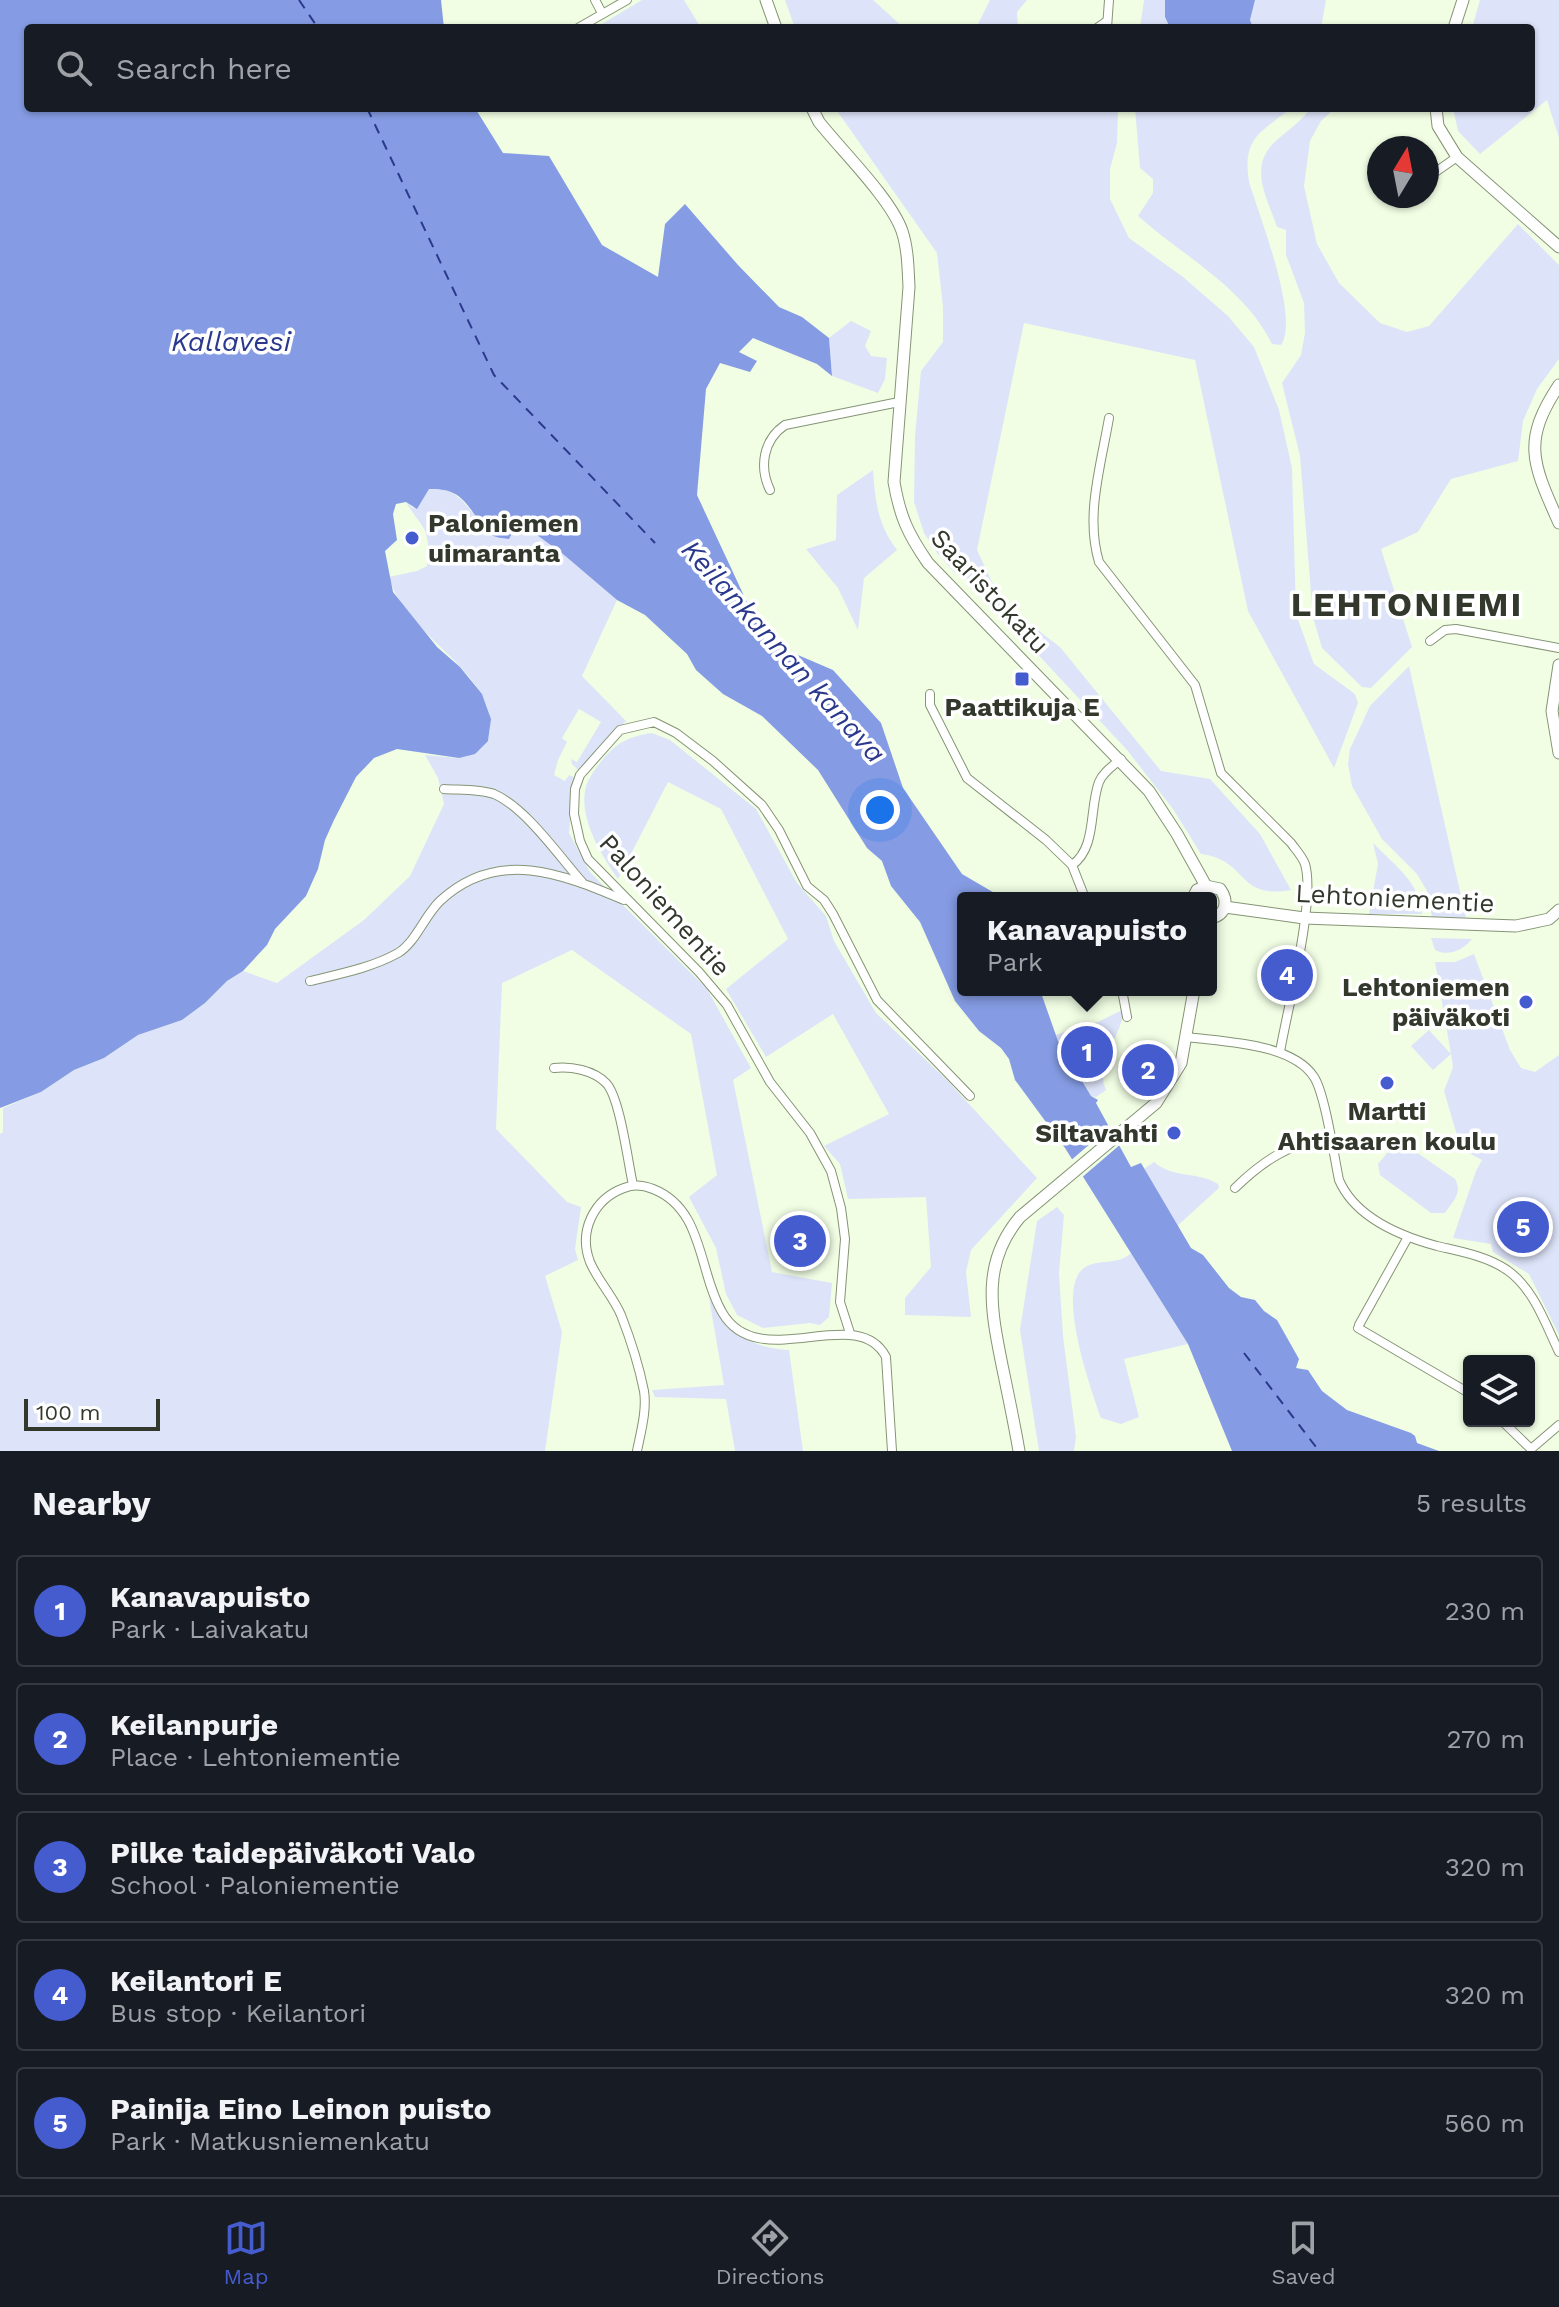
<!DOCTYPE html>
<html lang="en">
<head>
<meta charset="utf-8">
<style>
  body { margin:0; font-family:"Work Sans",sans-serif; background:#242831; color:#f1f3f6 }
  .controls { position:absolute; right:24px; bottom:24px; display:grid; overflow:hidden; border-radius:8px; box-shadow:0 2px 6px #0004 }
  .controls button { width:72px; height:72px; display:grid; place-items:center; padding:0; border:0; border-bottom:2px solid #363941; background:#171b24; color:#f1f3f6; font:40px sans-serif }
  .compass { position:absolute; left:1367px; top:136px; width:72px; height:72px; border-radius:50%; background:#171b24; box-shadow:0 2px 6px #0004; rotate:10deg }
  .scale { position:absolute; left:24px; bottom:20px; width:136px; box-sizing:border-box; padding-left:8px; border:4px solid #32382c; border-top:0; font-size:22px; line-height:28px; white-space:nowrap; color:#32382c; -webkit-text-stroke:6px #fff; paint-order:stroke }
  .you { position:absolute; left:880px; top:810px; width:28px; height:28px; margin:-20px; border:6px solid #fff; border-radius:50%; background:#1a73e8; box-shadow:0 0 0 12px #1a73e833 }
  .badge { display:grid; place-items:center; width:52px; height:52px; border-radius:50%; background:#455ccf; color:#fff; font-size:26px; font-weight:700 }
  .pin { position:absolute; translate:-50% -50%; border:4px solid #fff; box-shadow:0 2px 8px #0006 }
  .popup { position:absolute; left:957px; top:892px; width:260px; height:104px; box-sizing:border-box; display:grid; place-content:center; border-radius:8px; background:#171b24; filter:drop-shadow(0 2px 6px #0005); font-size:26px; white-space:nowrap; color:#9ea1a6 }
  .popup b { font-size:30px; color:#f1f3f6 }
  .popup::after { content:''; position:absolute; left:50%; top:100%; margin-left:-16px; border:16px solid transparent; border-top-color:#171b24 }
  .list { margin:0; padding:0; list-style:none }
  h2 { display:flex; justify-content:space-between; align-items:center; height:104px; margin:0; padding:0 32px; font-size:34px }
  h2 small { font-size:26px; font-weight:400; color:#9ea1a6 }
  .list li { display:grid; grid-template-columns:52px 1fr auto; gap:24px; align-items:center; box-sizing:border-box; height:112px; margin:0 16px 16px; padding:0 16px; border:2px solid #363941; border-radius:8px }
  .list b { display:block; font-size:30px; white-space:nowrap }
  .list p { margin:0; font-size:26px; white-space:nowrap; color:#9ea1a6 }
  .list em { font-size:26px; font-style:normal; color:#9ea1a6 }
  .icon { flex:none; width:44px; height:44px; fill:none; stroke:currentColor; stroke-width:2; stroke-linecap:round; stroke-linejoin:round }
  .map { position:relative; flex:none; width:1559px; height:1451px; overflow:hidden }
  .search { position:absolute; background:#171b24; box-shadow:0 2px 6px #0004; left:24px; right:24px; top:24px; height:88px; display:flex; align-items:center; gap:20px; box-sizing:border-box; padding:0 28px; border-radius:8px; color:#9ea1a6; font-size:30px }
  .sheet { height:744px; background:#171b24 }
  nav { display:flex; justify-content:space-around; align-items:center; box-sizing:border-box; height:112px; border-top:2px solid #363941; background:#171b24; font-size:22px; color:#9ea1a6 }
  nav a { display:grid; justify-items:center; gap:4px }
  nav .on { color:#455ccf }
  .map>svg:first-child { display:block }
  .green { fill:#dde4f9 }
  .water { fill:#859ce4 }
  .pier { fill:#f1fee4 }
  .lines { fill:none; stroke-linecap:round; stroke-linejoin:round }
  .ferry { stroke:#2a398d; stroke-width:2; stroke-dasharray:10 8; stroke-linecap:butt }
  .street-casing { stroke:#859475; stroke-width:10 }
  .secondary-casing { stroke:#859475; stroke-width:13 }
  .street { stroke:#fff; stroke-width:8 }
  .secondary { stroke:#fff; stroke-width:11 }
  .poi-dot { fill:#455ccf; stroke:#fff; stroke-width:3 }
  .labels { text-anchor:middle; stroke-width:7; stroke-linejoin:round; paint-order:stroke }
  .poi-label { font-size:26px; font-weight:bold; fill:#32382c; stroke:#fff }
  .street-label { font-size:26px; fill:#32382c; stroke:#fff }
  .water-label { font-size:28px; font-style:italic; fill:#2a398d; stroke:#fff }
  .district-label { font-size:34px; font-weight:bold; letter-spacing:2px; fill:#32382c; stroke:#fff }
</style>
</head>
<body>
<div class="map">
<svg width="1559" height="1451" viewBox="0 0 1559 1451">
  <rect width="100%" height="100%" fill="#f1fee4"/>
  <!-- green -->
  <g class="green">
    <path d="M642 0H684L701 28H595Z"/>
    <path d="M785 0H873L904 28H795Z"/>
    <path d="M990 0H1027L1017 12 1018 28H976Z"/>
    <path d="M1144 0H1165V17L1170 28H1140Z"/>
    <path d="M1255 0H1326L1321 28H1253L1250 20Z"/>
    <path d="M1480 0H1559V138L1547 100 1480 154 1458 131 1453 108H1531V28H1472Z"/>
    <path d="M835 108H1118L1117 143 1110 169V199L1129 238 1183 277 1228 316 1254 347 1279 410 1292 468 1296 614 1314 664 1355 694 1358 703 1334 768 1248 611 1195 360 1024 323 977 550 992 582 1022 618 1060 647 1161 771 1210 779 1260 834 1291 890C1236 900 1249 860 1201 854L1173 809 1127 750 1015 630 981 585 954 572 937 553 924 533 914 502 915 436 921 371 943 342V307L937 253Z"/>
    <path d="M1135 108H1291C1261 133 1242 137 1249 182 1259 215 1300 318 1281 345L1272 344C1244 287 1184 257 1138 216L1153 193V179L1140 168Z"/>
    <path d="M1311 108H1335L1321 121 1310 141 1304 186 1317 244 1339 283 1380 323 1407 332 1429 326 1518 224 1559 265V359L1537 389 1523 421 1518 461 1451 479 1418 532 1381 549 1412 647 1371 688 1362 687 1322 648 1313 617 1300 456 1282 383 1301 355 1305 333 1304 303 1286 255V230L1277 227C1266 195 1247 165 1278 139 1290 129 1302 120 1311 108Z"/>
    <path d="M851 321 871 331 865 346 871 356 887 358 885 379 878 393 832 376 829 338Z"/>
    <path d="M873 470C875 501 878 525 897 550L864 578 858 630 838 588 806 549 836 540 837 495Z"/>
    <path d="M429 488H446L462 500 492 536C501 532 512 526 522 527 541 529 599 585 617 600L582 676 626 721 578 770 572 764 571 759 577 762 601 722 579 709 562 738 567 742 558 760 554 775 565 781 569 775 574 777 569 833 590 872 707 989 751 1068 733 1080 772 1272 832 1283 829 1317 820 1325 810 1323 763 1328 737 1315 726 1294 716 1248 689 1197 717 1175 691 1034 572 950 502 983 496 1129 567 1202 581 1207 575 1249 578 1260 545 1276 562 1332 545 1451H0V1134L3 1132V1108L41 1092 74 1070 104 1058 138 1035 182 1020 205 1003 227 981 243 971 277 983 364 920 410 876 444 804 438 778 425 755 458 758 488 741C489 733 491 724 490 717 480 664 404 632 389 577L417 571 427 566C429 557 429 540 425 531 422 523 411 512 406 502L413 508Z"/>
    <path d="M1409 666 1466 918 1432 917 1427 891 1417 874 1382 839 1352 786 1348 764 1350 749 1370 706Z"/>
    <path d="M652 733 670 740 756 809 797 883 826 916 834 941 876 1013 946 1079 1037 1178 971 1250 966 1272 971 1317 905 1315V1298L931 1267 926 1197 848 1199 840 1164 824 1146 889 1114 833 1014 766 1057 726 989 788 939 721 809 668 782 618 879C602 856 580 821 585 791 587 779 596 768 603 759 617 742 631 736 652 733Z"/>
    <path d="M1373 843C1394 865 1420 882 1422 914H1369L1378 864Z"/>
    <path d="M1431 938 1472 939C1463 950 1449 957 1435 950Z"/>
    <path d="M1474 954 1510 1050 1521 1068 1535 1072 1559 1055V1335L1529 1274 1493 1252 1491 1244 1453 1238 1476 1171 1482 1160 1461 1149 1444 1091 1453 1067 1451 1054 1433 1070 1411 1046 1429 1030 1451 1054 1435 962H1455Z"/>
    <path d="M1124 1009C1122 1035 1094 1065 1106 1090L1096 1097 1091 1096 1055 1035 1098 1022Z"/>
    <path d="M1397 1144 1406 1145 1455 1179C1463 1193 1453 1201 1445 1213H1431L1380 1175 1378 1164 1392 1147Z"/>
    <path d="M1154 1162C1174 1179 1197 1171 1218 1184L1219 1188 1176 1227 1144 1169Z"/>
    <path d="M1057 1207 1064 1215 1059 1273 1063 1336 1076 1437 1074 1451H1039L1020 1330 1037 1221Z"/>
    <path d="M1131 1253 1188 1344 1124 1359 1139 1417 1121 1424 1101 1418C1091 1390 1055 1289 1084 1268 1098 1258 1118 1266 1131 1253Z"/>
    <path d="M709 1298C729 1332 750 1348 789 1350L803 1451H735L726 1399 655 1397 652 1390 724 1385Z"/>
  </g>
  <!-- water -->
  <g class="water">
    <path d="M0 0H441L444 28H28V108H475L503 153 549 156 602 245 658 277 665 224 685 204 738 265 779 307 802 317 829 338 832 376 817 364 753 338 739 352 757 361 750 372 720 363 706 389 697 495 765 641 833 670 881 723 903 788 962 874 1003 898H963V990H1040L1058 1041 1091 1096 1098 1100 1096 1103 1131 1167 1141 1163 1191 1248 1203 1255 1229 1288 1241 1297 1255 1300 1264 1311 1277 1320 1299 1359 1296 1368 1308 1370 1322 1391 1347 1410 1411 1433 1415 1436 1417 1443 1439 1451H1232L1188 1344 1065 1148 1015 1080 1009 1059 1001 1048 979 1031 955 1001 920 922 891 886 882 861 867 848 818 770 762 716 723 694 696 670 687 654 645 615 617 600 563 554 526 527H515L509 539C503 538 495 538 490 534 468 512 467 487 429 489L417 509 406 502 396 504 393 514 397 540 385 551 393 592 437 647 460 667 482 694 491 719 488 741 475 754 459 758 397 749 374 758 356 777 334 820 325 840 318 869 306 896 275 929 267 945 243 971 227 981 205 1003 182 1020 138 1035 104 1058 74 1070 41 1092 0 1108Z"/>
    <path d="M1165 0H1255L1250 20 1253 28H1170L1165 17Z"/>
  </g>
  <!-- pier -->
  <path class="pier" d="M1112 1125 1122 1143 1080 1179 1069 1162Z"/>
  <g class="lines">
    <!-- ferry -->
    <g class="ferry">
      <path d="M299 0 318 28"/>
      <path d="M367 108 494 375 655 543"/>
      <path d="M1244 1353 1319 1451"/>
    </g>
    <!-- street casing -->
    <g class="street-casing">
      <g id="street">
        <path d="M595 0 602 13"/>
        <path d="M578 28 627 0"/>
        <path d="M1097 28 1107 21"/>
        <path d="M1107 28 1109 0"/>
        <path d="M1427 178 1457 157"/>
        <path d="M1399 197 1400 196"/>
        <path d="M1109 418C1101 465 1085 516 1099 562L1195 685 1221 773 1291 843C1296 850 1302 856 1305 864 1316 901 1287 1010 1280 1052"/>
        <path d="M770 490C759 467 763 440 785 425L899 402"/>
        <path d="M1430 641 1445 630 1456 629 1559 648"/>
        <path d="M930 694V705L967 778 1046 840 1072 865"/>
        <path d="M444 789C459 790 480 789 494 794 526 808 559 856 582 882"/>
        <path d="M1085 898 1072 865C1097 848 1089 808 1099 782 1103 772 1113 766 1121 759"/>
        <path d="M310 981C339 974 371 968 398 953 416 942 425 915 440 901 498 847 562 874 624 900"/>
        <path d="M1122 990 1127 1017"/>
        <path d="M1187 1037C1224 1042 1292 1043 1314 1077 1325 1094 1334 1156 1339 1180 1355 1217 1400 1236 1437 1246 1462 1252 1486 1256 1507 1270 1534 1289 1545 1323 1559 1352"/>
        <path d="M554 1068C571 1066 593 1070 606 1083 620 1097 628 1163 633 1185"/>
        <path d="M1235 1188C1267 1157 1287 1147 1329 1135"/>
        <path d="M1359 1325 1408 1237"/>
        <path d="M1358 1328 1469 1393"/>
        <path d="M850 1333 840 1302 845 1239 841 1208 831 1171 810 1133 770 1082 727 1005 699 972 588 859 580 841 574 814 575 789 580 775 620 730 654 722 676 733 713 761 762 805 779 830 807 886 824 900 833 914 877 1000 970 1096"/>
        <path d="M1502 1421 1531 1449 1559 1425"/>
        <path d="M637 1451C641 1431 647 1410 644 1391 639 1366 630 1338 621 1315 613 1296 598 1281 590 1262 578 1231 594 1199 624 1188 634 1184 643 1185 653 1189 704 1209 698 1271 722 1312 758 1376 857 1301 886 1357L892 1451"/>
      </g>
    </g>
    <!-- secondary casing -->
    <g class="secondary-casing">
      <g id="secondary">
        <path d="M766 0 776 28"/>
        <path d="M1454 28 1463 0"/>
        <path d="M812 108 819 122C842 151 891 199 902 231 908 249 908 268 909 287L894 482C900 517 908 534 928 563L1149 791 1177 834 1206 886"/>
        <path d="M1436 108 1438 126 1457 157 1559 247"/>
        <path d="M1559 385C1521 442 1533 464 1559 523"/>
        <path d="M1559 665 1552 711 1559 753"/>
        <path d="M1193 898 1197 890 1206 886 1220 889C1229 901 1226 915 1211 918"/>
        <path d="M1225 907 1304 918 1516 926 1549 919 1559 910"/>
        <path d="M1019 1451C1014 1422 1008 1394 1002 1365 991 1310 981 1263 1020 1217L1156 1103 1181 1063 1194 990"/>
      </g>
    </g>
    <!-- street -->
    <use href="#street" class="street"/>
    <!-- secondary -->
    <use href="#secondary" class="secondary"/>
  </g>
  <!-- markers -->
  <g class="poi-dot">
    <circle cx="412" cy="538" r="8"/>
    <rect x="1014" y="671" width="16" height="16" rx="4"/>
    <circle cx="1526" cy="1002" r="8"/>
    <circle cx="1387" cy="1083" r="8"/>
    <circle cx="1174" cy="1133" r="8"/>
  </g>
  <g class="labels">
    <!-- poi labels -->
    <g class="poi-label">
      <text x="428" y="532" text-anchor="start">Paloniemen<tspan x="428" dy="30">uimaranta</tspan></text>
      <text x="1022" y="716">Paattikuja E</text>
      <text x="1510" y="996" text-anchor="end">Lehtoniemen<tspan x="1510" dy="30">päiväkoti</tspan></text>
      <text x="1387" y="1120">Martti<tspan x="1387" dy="30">Ahtisaaren koulu</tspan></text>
      <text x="1158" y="1142" text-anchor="end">Siltavahti</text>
    </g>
    <!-- street labels -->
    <g class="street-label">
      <text transform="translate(990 591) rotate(47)" y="9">Saaristokatu</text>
      <text transform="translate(1395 898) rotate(3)" y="9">Lehtoniementie</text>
      <text transform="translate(665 905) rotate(48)" y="9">Paloniementie</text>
    </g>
    <!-- water labels -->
    <g class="water-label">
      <text x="231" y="351">Kallavesi</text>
      <text transform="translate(784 651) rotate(48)" y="10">Keilankannan kanava</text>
    </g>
    <!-- district labels -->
    <g class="district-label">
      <text x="1407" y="616">LEHTONIEMI</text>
    </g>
  </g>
</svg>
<div class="controls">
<button><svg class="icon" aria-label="layers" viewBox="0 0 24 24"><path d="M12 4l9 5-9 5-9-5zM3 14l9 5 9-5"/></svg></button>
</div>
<svg class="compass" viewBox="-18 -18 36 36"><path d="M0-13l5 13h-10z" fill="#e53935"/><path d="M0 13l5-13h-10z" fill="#9ea1a6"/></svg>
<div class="scale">100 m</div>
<div class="you"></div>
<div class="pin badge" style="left:1087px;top:1052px">1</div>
<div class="popup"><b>Kanavapuisto</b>Park</div>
<div class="pin badge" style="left:1148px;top:1070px">2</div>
<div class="pin badge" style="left:800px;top:1241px">3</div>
<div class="pin badge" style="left:1287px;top:975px">4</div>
<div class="pin badge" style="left:1523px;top:1227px">5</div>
<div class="search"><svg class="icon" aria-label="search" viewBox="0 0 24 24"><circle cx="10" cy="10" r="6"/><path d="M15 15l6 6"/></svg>Search here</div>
</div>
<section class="sheet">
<h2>Nearby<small>5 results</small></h2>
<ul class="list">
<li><span class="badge">1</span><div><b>Kanavapuisto</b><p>Park · Laivakatu</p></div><em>230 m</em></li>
<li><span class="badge">2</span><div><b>Keilanpurje</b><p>Place · Lehtoniementie</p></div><em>270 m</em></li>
<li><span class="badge">3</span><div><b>Pilke taidepäiväkoti Valo</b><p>School · Paloniementie</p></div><em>320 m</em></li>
<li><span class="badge">4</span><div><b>Keilantori E</b><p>Bus stop · Keilantori</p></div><em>320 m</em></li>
<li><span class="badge">5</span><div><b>Painija Eino Leinon puisto</b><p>Park · Matkusniemenkatu</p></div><em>560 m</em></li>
</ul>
</section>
<nav>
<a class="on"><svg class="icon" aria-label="map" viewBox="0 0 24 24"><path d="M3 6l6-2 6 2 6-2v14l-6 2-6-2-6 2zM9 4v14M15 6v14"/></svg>Map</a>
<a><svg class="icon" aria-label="directions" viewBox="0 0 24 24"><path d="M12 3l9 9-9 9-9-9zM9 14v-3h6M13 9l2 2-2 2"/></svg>Directions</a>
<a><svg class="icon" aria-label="saved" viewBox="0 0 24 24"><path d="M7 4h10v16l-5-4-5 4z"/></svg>Saved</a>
</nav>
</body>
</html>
